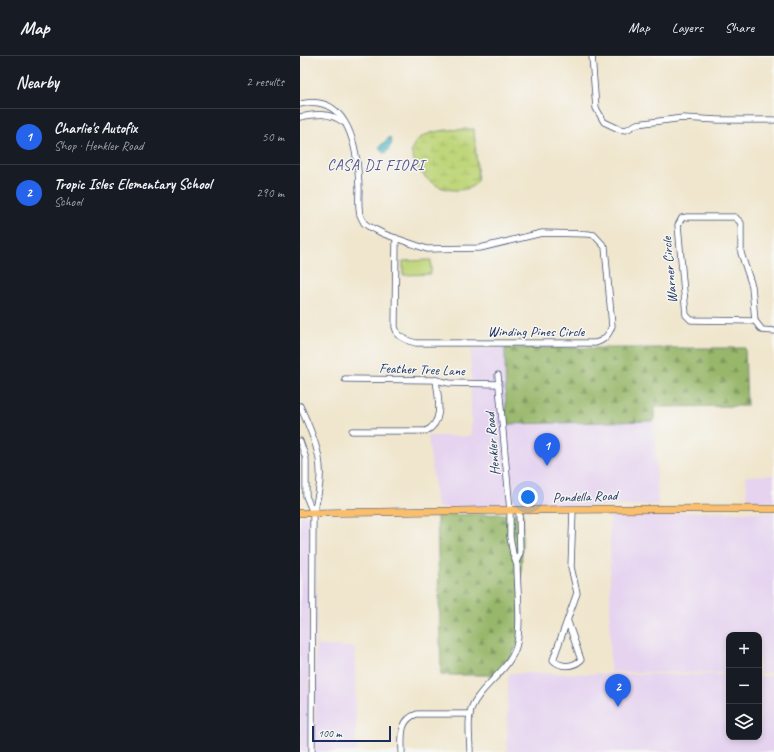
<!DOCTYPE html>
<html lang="en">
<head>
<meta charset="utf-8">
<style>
  body { margin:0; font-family:Caveat,sans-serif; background:#20242c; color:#f1f3f6 }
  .controls { position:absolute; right:12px; bottom:12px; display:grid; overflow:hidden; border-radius:8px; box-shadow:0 2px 6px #0003 }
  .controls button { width:36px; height:36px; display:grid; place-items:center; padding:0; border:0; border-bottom:1px solid #363941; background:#171b24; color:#f1f3f6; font:20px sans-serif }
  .scale { position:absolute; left:12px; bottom:10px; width:79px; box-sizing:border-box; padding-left:4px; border:2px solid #1b2f5e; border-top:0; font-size:11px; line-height:14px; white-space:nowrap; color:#1b2f5e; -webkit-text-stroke:3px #f6f6f2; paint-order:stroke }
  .you { position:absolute; left:228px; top:441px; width:14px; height:14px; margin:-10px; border:3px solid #fff; border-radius:50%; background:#1a73e8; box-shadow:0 0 0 6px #1a73e833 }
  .badge { display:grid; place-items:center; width:26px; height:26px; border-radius:50%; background:#2563eb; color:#fff; font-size:13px; font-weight:700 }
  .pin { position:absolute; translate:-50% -33px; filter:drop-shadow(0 1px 2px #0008) }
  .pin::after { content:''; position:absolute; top:21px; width:14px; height:12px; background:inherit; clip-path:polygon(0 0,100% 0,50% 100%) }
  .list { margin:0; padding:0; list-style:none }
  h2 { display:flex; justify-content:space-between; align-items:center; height:52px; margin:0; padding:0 16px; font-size:17px }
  h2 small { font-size:13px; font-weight:400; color:#9ea1a6 }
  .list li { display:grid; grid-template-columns:26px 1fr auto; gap:12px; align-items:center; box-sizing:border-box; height:56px; padding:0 16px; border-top:1px solid #363941 }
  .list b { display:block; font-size:15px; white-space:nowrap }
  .list p { margin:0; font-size:13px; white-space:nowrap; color:#9ea1a6 }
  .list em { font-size:13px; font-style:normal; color:#9ea1a6 }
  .icon { flex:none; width:22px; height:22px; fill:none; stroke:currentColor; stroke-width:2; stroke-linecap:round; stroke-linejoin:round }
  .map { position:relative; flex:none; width:474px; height:696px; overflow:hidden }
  header { display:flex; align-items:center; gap:24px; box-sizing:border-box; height:56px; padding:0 20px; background:#171b24; border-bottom:1px solid #363941 }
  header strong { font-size:19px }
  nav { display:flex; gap:22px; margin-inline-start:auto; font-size:14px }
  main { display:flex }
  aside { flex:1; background:#171b24 }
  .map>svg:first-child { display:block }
  .built { fill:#e5d3f0 }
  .forest { fill:url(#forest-firs); stroke:#5a7364 }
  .wetland { fill:url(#wetland-marsh); stroke:#6e826c }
  .pitch { fill:#c0d67a; stroke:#6e826c }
  .water { fill:url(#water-rules); stroke:#337492 }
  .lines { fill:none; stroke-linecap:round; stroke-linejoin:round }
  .minor-casing { stroke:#3b4a6f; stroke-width:7 }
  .major-casing { stroke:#3b4a6f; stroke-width:8 }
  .minor { stroke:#fff; stroke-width:5.5 }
  .major { stroke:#f9bf6d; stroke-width:7 }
  .labels { text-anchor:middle; stroke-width:3; stroke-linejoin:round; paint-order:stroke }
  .street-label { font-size:14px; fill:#1b2f5e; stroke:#f6f6f2 }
  .neighbourhood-label { font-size:15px; letter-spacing:1px; fill:#545288; stroke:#f6f6f2 }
</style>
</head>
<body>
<header>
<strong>Map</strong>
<nav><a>Map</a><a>Layers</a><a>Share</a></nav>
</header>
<main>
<aside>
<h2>Nearby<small>2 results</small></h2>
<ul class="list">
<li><span class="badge">1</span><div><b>Charlie's Autofix</b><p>Shop · Henkler Road</p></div><em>50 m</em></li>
<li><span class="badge">2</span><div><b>Tropic Isles Elementary School</b><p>School</p></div><em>290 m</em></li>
</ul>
</aside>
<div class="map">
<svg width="474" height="696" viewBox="0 0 474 696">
  <defs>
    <pattern id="forest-firs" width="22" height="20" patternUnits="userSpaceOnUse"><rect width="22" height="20" fill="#98b76a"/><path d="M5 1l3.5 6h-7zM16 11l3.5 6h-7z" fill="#7b955a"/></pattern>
    <pattern id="wetland-marsh" width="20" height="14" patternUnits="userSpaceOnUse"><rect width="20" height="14" fill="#c0d67a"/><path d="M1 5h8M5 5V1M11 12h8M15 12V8" fill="none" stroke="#a4b86c"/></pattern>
    <pattern id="water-rules" width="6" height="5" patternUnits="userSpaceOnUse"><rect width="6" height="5" fill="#4bb9c5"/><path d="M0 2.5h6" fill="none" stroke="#3e97a3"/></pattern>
  </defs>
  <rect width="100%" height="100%" fill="#f6f6f2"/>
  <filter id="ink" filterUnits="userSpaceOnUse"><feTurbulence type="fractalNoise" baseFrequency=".025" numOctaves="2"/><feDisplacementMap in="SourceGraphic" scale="8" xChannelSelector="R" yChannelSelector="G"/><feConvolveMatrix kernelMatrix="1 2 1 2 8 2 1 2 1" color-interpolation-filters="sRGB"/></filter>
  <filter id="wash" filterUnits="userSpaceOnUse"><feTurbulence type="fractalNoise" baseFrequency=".012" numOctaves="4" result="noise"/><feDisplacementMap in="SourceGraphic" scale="16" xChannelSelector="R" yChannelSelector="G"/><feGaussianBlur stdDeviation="0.9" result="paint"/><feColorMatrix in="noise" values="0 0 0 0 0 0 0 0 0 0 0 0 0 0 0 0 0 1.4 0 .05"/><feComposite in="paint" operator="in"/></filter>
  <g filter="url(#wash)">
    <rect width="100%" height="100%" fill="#f0e6cd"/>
    <!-- built -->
    <g class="built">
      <path d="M205 292 206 368 354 365 358 449 137 452 128 380H171V293Z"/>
      <path d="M474 419V449H448L446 420Z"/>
      <path d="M310 456H474V617H459V579H429V617L310 616Z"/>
      <path d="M0 460H10L9 696H0Z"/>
      <path d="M16 460 17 590 55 591 56 696H15Z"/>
      <path d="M210 617 429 619V681H459V620H474V696H207L208 622Z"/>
    </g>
    <!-- forest -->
    <g class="forest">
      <path d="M205 292H445L447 350 354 351V365L206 368Z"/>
      <path d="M223 458 219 588 198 619H141L137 459Z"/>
    </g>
    <!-- wetland -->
    <path class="wetland" d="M174 73 178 125C172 132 168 133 160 134 136 136 116 118 111 95 118 71 153 74 174 73Z"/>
    <!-- pitch -->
    <path class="pitch" d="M131 204V218L103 219V205Z"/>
    <!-- water -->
    <path class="water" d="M90 81 92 87 87 96 83 97 79 91Z"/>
  </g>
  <g filter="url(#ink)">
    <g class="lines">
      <!-- minor casing -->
      <g class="minor-casing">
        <g id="minor">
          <path d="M292 0 296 52 304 66 319 73 326 74 337 68 383 62 418 64H474"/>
          <path d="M0 48C50 36 58 96 59 132 59 141 58 150 60 159L64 167 68 170 84 178 127 193 180 192 242 177 288 178 294 179 305 191 312 270C309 279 304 285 295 287H116L109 285 98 279 95 271 96 182"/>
          <path d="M0 61C17 58 29 56 43 66"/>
          <path d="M387 161H435L441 167V197L452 230 455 265 391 264 386 259 378 169 382 162Z"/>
          <path d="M455 265 462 274 474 275"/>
          <path d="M45 323 136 324 149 327 198 328"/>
          <path d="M0 350C18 389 28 414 13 457L12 696"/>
          <path d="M52 375H126C145 366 138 341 136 324"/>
          <path d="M0 385 6 403V440L13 457"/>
          <path d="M217 504 220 497 219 455"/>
          <path d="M268 566 281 604C273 611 261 612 253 604L277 537 271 511 273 454"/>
          <path d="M102 696C102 680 99 664 117 658H170"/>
          <path d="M170 696C170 683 167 666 171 653 180 630 208 616 216 591 222 571 217 531 217 509L213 498 210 481V455L198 319"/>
        </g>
      </g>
      <!-- major casing -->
      <g class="major-casing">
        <path id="major" d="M0 457C158 455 316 452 474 453"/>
      </g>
      <!-- minor -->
      <use href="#minor" class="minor"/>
      <!-- major -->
      <use href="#major" class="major"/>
    </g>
  </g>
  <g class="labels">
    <!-- street labels -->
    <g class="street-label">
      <text transform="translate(369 214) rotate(-95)" y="5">Warner Circle</text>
      <text x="236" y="280">Winding Pines Circle</text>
      <text transform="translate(122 313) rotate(2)" y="5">Feather Tree Lane</text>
      <text transform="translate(192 388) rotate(-95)" y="5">Henkler Road</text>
      <text transform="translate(285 440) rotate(-2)" y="5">Pondella Road</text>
    </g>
    <!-- neighbourhood labels -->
    <g class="neighbourhood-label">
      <text x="76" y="114">CASA DI FIORI</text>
    </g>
  </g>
</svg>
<div class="controls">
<button>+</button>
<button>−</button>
<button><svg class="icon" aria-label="layers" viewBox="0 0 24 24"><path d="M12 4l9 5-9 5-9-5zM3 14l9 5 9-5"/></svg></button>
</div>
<div class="scale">100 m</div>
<div class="you"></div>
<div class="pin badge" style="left:247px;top:410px">1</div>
<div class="pin badge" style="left:318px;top:651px">2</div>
</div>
</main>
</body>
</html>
